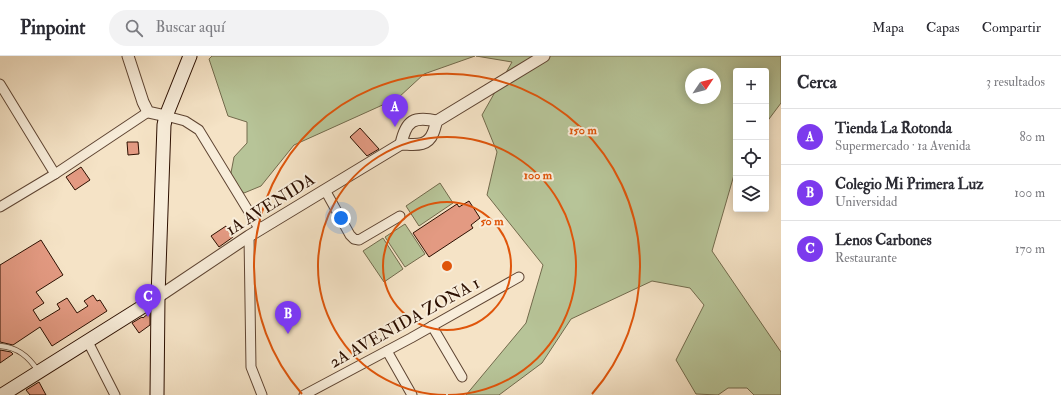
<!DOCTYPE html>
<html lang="es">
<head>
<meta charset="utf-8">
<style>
  body { margin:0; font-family:"IM FELL Double Pica",serif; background:#f2f2f3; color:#2b2b33 }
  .controls { position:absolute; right:12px; top:12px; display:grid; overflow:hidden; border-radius:4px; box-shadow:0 2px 10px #0003 }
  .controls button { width:36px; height:36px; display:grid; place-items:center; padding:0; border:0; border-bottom:1px solid #e1e1e2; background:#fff; color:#2b2b33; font:20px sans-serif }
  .compass { position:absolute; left:685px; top:12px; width:36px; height:36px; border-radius:50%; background:#fff; box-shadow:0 2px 10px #0003; rotate:55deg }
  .you { position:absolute; left:341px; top:162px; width:14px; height:14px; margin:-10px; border:3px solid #fff; border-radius:50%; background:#1a73e8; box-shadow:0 0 0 6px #1a73e833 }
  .badge { display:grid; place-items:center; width:26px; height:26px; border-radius:50%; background:#7c3aed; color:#fff; font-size:13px; font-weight:700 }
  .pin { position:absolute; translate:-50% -33px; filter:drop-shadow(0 1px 2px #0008) }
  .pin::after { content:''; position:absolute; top:21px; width:14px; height:12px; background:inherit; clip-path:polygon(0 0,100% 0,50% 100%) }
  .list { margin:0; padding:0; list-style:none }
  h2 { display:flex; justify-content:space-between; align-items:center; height:52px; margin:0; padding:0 16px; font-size:17px }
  h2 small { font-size:13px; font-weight:400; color:#7c7c81 }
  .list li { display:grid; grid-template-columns:26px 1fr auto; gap:12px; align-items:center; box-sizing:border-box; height:56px; padding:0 16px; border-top:1px solid #e1e1e2 }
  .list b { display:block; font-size:15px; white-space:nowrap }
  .list p { margin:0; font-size:13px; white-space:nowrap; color:#7c7c81 }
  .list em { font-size:13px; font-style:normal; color:#7c7c81 }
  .icon { flex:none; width:22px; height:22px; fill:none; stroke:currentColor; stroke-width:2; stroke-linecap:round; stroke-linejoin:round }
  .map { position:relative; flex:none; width:781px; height:339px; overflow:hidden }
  header { display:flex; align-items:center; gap:24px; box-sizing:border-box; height:56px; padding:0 20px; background:#fff; border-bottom:1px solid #e1e1e2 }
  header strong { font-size:19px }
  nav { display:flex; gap:22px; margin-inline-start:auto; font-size:14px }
  .search { width:280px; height:36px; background:#f2f2f3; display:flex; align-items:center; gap:10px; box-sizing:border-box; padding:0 14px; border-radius:22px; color:#7c7c81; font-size:15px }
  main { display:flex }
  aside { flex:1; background:#fff }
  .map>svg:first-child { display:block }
  .green { fill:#b7c498; stroke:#726a4c; fill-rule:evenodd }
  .building { fill:#e39a82; stroke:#2c0f00 }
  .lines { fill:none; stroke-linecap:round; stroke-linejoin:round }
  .service-casing { stroke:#5e4432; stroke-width:6 }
  .minor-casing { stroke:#5e4432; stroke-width:11 }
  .tertiary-casing { stroke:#5e4432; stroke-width:13 }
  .secondary-casing { stroke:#2c0f00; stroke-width:15 }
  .service { stroke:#f8edda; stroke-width:4.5 }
  .minor { stroke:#f8edda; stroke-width:9 }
  .tertiary { stroke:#f8edda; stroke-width:11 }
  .secondary { stroke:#f8edda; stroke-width:13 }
  .ring { fill:none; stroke:#df550b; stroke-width:2 }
  .labels { text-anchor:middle; stroke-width:4; stroke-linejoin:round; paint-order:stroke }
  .street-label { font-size:17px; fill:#2c0f00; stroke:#f8edda }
  .centre { fill:#df550b; stroke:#f8edda; stroke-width:2 }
  .ring-label { font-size:12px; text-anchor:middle; font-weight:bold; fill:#df550b; stroke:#f8edda; stroke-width:4; stroke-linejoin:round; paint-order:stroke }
</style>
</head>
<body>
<header>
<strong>Pinpoint</strong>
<div class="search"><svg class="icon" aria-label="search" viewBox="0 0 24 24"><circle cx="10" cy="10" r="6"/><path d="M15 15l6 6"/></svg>Buscar aquí</div>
<nav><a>Mapa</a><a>Capas</a><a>Compartir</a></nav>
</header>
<main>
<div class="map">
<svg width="781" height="339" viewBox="0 0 781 339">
  <rect width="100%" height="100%" fill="#f5e3c6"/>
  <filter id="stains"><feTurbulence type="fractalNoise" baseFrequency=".005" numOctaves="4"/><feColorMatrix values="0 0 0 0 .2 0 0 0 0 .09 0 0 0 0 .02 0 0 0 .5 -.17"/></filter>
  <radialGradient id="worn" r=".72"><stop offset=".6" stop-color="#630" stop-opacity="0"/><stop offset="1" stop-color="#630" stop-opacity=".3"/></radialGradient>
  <!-- green -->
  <g class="green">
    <path d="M212 0H475L424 18 398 42 294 89 261 130 244 137 230 122 234 101 247 87V66L228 60 209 3Z"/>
    <path d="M476 0H781V47L766 67V15H736V112L712 195 781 296V339H754L747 332H728L718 339 696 338 676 304 704 249 690 232 652 225 571 263 542 307 499 339H466L526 267 543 209 487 139 497 96 482 59 512 6ZM691 18H715V42H691Z"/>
    <path d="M440 127 453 147 419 170 406 150Z"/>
    <path d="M405 168 425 198 405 211 385 181Z"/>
    <path d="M383 182 403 213 384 226 363 195Z"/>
  </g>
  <!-- building -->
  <g class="building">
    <path d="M360 72 379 93 367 100 350 81Z"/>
    <path d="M127 86H138L139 98 128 99Z"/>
    <path d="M81 111 90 124 75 134 66 121Z"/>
    <path d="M469 145 480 162 471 169 473 172 429 201 413 177 457 148 459 151Z"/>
    <path d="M226 170 233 181 219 191 211 180Z"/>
    <path d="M41 184 63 219 36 236 44 247 33 254 40 265 60 253 57 248 67 242 77 257 88 250 84 245 93 239 97 245 100 244 107 255 52 290 40 271 13 289 0 286V209Z"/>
    <path d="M150 256V269L139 277 132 267 142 261 143 262Z"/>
    <path d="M0 294 11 296 13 298 0 307Z"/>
    <path d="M39 326 46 339H30L26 334Z"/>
  </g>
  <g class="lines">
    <!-- service casing -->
    <g class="service-casing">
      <path id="service" d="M0 290C18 291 29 301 38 315"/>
    </g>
    <!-- minor casing -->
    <g class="minor-casing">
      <g id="minor">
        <path d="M0 28 55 118"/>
        <path d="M166 60 185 65 199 74 260 174"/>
        <path d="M325 134 350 179 354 183 359 184 400 160"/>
        <path d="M0 151 55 118 148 56"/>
        <path d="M249 180 251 311 262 339"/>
        <path d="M432 270 462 321"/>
        <path d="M87 284 115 339"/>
        <path d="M387 295 412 339"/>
        <path d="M304 339 411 282 519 221"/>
      </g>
    </g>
    <!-- tertiary casing -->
    <g class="tertiary-casing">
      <g id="tertiary">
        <path d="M128 0 143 46 148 56 166 60"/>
        <path d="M401 88C406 64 414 60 437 65"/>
        <path d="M158 241 249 180 401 88C413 88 427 92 433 77 435 73 435 69 437 65L544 0"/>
      </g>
    </g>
    <!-- secondary casing -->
    <g class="secondary-casing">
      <g id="secondary">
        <path d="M2 339 158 241"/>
        <path d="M157 339 158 241 164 69 166 60 190 0"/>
      </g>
    </g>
    <!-- service -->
    <use href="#service" class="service"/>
    <!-- minor -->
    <use href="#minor" class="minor"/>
    <!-- tertiary -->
    <use href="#tertiary" class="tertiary"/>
    <!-- secondary -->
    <use href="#secondary" class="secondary"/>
  </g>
  <!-- distance rings -->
  <g class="ring">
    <circle cx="447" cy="210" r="64"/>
    <path d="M446 339A129 129 0 1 1 448 339"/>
    <path d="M302 338A193 193 0 1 1 592 338"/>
  </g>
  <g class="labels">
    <!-- street labels -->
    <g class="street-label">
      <text transform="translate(270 148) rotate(-32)" y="6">1A AVENIDA</text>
      <text transform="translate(404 266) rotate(-29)" y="6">2A AVENIDA ZONA 1</text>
    </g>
  </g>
  <circle cx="447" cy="210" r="6" class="centre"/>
  <g class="ring-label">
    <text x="583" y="78">150 m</text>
    <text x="538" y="123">100 m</text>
    <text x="492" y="169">50 m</text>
  </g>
  <rect width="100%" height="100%" filter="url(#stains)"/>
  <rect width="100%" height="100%" fill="url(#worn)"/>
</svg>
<div class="controls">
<button>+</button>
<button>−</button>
<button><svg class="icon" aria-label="locate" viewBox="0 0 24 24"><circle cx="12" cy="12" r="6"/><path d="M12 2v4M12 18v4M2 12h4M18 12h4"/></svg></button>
<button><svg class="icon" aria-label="layers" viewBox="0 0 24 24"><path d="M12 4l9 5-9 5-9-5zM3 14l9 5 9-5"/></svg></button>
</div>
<svg class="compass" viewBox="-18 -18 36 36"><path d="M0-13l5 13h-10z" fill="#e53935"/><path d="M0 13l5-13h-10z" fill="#7c7c81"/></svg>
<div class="you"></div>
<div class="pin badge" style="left:395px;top:71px">A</div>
<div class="pin badge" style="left:288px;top:278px">B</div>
<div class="pin badge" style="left:148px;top:261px">C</div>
</div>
<aside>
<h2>Cerca<small>3 resultados</small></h2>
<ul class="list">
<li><span class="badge">A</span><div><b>Tienda La Rotonda</b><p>Supermercado · 1a Avenida</p></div><em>80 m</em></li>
<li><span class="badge">B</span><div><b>Colegio Mi Primera Luz</b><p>Universidad</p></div><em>100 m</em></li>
<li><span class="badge">C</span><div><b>Lenos Carbones</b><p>Restaurante</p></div><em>170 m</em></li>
</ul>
</aside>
</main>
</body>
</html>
